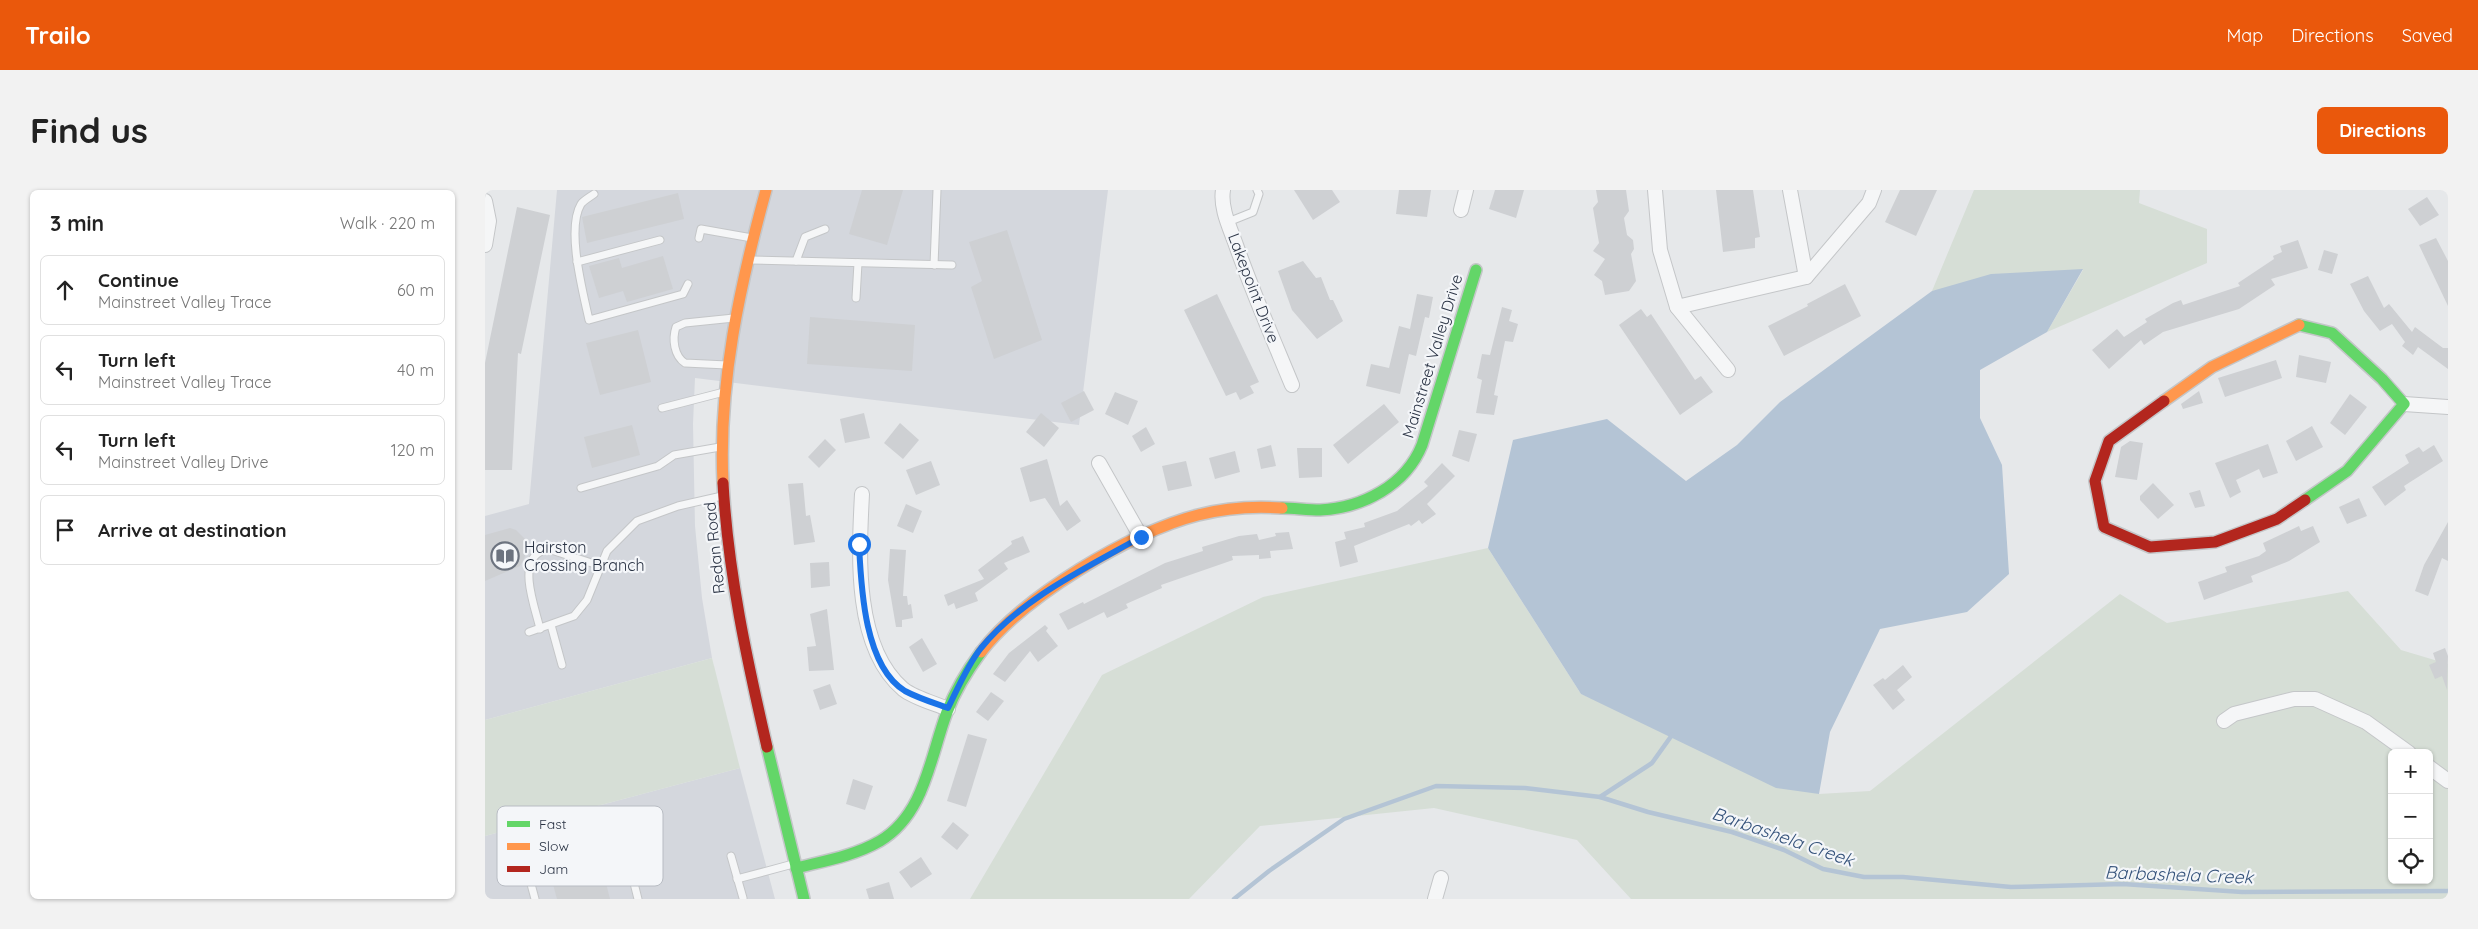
<!DOCTYPE html>
<html lang="en">
<head>
<meta charset="utf-8">
<style>
  body { margin:0; font-family:Quicksand,sans-serif; background:#f2f2f2; color:#222 }
  .controls { position:absolute; right:15px; bottom:15px; display:grid; overflow:hidden; border-radius:8px; box-shadow:0 1px 4px #0004 }
  .controls button { width:45px; height:45px; display:grid; place-items:center; padding:0; border:0; border-bottom:1px solid #e0e0e0; background:#fff; color:#222; font:25px sans-serif }
  .stop { position:absolute; width:15px; height:15px; margin:-11px; border:4px solid #1a73e8; border-radius:50%; background:#fff }
  .stop.end { background:#1a73e8; border-color:#fff; box-shadow:0 1px 5px #0008 }
  .list { margin:0; padding:0; list-style:none }
  h2 { display:flex; justify-content:space-between; align-items:center; height:65px; margin:0; padding:0 20px; font-size:21px }
  h2 small { font-size:16px; font-weight:400; color:#767676 }
  .list li { display:grid; grid-template-columns:32px 1fr auto; gap:15px; align-items:center; box-sizing:border-box; height:70px; margin:0 10px 10px; padding:0 10px; border:1px solid #e0e0e0; border-radius:8px }
  .list b { display:block; font-size:19px; white-space:nowrap }
  .list p { margin:0; font-size:16px; white-space:nowrap; color:#767676 }
  .list em { font-size:16px; font-style:normal; color:#767676 }
  .icon { flex:none; width:28px; height:28px; fill:none; stroke:currentColor; stroke-width:2; stroke-linecap:round; stroke-linejoin:round }
  .map { position:relative; flex:none; width:1963px; height:709px; overflow:hidden; border-radius:8px }
  header { display:flex; align-items:center; gap:30px; box-sizing:border-box; height:70px; padding:0 25px; background:#ea580c; color:#fff }
  header strong { font-size:24px }
  nav { display:flex; gap:28px; margin-inline-start:auto; font-size:18px }
  .intro { display:flex; align-items:center; justify-content:space-between; box-sizing:border-box; height:120px; padding:0 30px }
  h1 { margin:0; font-size:35px }
  .button { padding:12px 22px; border-radius:8px; background:#ea580c; color:#fff; font-size:18px; font-weight:700 }
  main { display:flex; gap:30px; padding:0 30px }
  aside { flex:1; background:#fff; border-radius:8px; box-shadow:0 1px 4px #0004 }
  .map>svg:first-child { display:block }
  .built { fill:#d4d7dd }
  .green { fill:#d6ded6; fill-rule:evenodd }
  .water { fill:#b4c4d5 }
  .lines { fill:none; stroke-linecap:round; stroke-linejoin:round }
  .stream { stroke:#b4c4d5; stroke-width:4.5 }
  .building { fill:#ced0d3 }
  .lane-casing { stroke:#c4c6c8; stroke-width:9 }
  .street-casing { stroke:#c4c6c8; stroke-width:16 }
  .fast-casing { stroke:#c4c6c8; stroke-width:14 }
  .slow-casing { stroke:#c4c6c8; stroke-width:14 }
  .jam-casing { stroke:#c4c6c8; stroke-width:14 }
  .lane { stroke:#f5f6f7; stroke-width:7 }
  .street { stroke:#f5f6f7; stroke-width:14 }
  .fast { stroke:#63d668; stroke-width:11 }
  .slow { stroke:#ff974d; stroke-width:11 }
  .jam { stroke:#b3261e; stroke-width:11 }
  .route { stroke:#1a73e8; stroke-width:6 }
  .labels { text-anchor:middle; stroke-width:4.5; stroke-linejoin:round; paint-order:stroke }
  .street-label { font-size:16px; fill:#2b3445; stroke:#f4f6f9 }
  .poi-label { font-size:16px; fill:#2b3445; stroke:#f4f6f9; text-anchor:start }
  .water-label { font-size:18px; font-style:italic; fill:#34527a; stroke:#f4f6f9 }
  .key { fill:#f4f6f9; stroke:#b8bcc3; stroke-width:1 }
  .key-label { font-size:14px; fill:#2b3445 }
</style>
</head>
<body>
<header>
<strong>Trailo</strong>
<nav><a>Map</a><a>Directions</a><a>Saved</a></nav>
</header>
<div class="intro"><h1>Find us</h1><a class="button">Directions</a></div>
<main>
<aside>
<h2>3 min<small>Walk · 220 m</small></h2>
<ul class="list">
<li><svg class="icon" aria-label="ahead" viewBox="0 0 24 24"><path d="M12 20V5M6 11l6-6 6 6"/></svg><div><b>Continue</b><p>Mainstreet Valley Trace</p></div><em>60 m</em></li>
<li><svg class="icon" aria-label="left" viewBox="0 0 24 24"><path d="M17 20v-9H6M10 6l-5 5 5 5"/></svg><div><b>Turn left</b><p>Mainstreet Valley Trace</p></div><em>40 m</em></li>
<li><svg class="icon" aria-label="left" viewBox="0 0 24 24"><path d="M17 20v-9H6M10 6l-5 5 5 5"/></svg><div><b>Turn left</b><p>Mainstreet Valley Drive</p></div><em>120 m</em></li>
<li><svg class="icon" aria-label="arrive" viewBox="0 0 24 24"><path d="M6 21V4h12l-3 4 3 4H6"/></svg><div><b>Arrive at destination</b></div></li>
</ul>
</aside>
<div class="map">
<svg width="1963" height="709" viewBox="0 0 1963 709">
  <rect width="100%" height="100%" fill="#e6e8ea"/>
  <!-- built -->
  <g class="built">
    <path d="M72 0H623L594 235 210 188 208 234 210 336 217 408 227 468 0 530V326L44 314Z"/>
    <path d="M255 578 290 709H0V646Z"/>
  </g>
  <!-- green -->
  <g class="green">
    <path d="M1489 0H1655L1654 13 1722 39V73L1562 142 1598 80 1447 101Z"/>
    <path d="M1003 358 1096 504 1334 604 1385 601 1635 404 1682 433 1863 401 1916 460 1963 474V709H1146L1092 650 949 618 775 636 704 709H485L617 485 778 407ZM1907 563H1944V690H1907Z"/>
    <path d="M227 468 255 578 0 646V530Z"/>
  </g>
  <!-- water -->
  <path class="water" d="M1598 79 1562 142 1495 180V228L1517 275 1524 384 1482 422 1395 439 1345 542 1334 604 1291 598 1096 504 1003 358 1028 250 1122 229 1201 291 1252 255 1295 212 1447 101 1506 84Z"/>
  <g class="lines">
    <!-- stream -->
    <g class="stream">
      <path d="M1115 607 1167 573 1187 545"/>
      <path d="M749 709 784 681 859 629 951 596 1040 598 1115 607 1163 622 1247 642 1299 660 1338 679 1379 687H1418L1526 697 1638 694 1757 702 1963 701"/>
    </g>
  </g>
  <!-- building -->
  <g class="building">
    <path d="M377 0H418L402 55 364 44Z"/>
    <path d="M809 0H847L855 12 828 30Z"/>
    <path d="M914 0H946L942 27 911 24Z"/>
    <path d="M1010 0H1039L1031 28 1004 19Z"/>
    <path d="M1111 0H1141L1144 21 1139 28 1142 45 1148 50 1149 59 1146 64 1151 91 1144 101 1120 105 1117 91 1109 85 1120 69 1108 61 1114 53 1108 18 1113 12Z"/>
    <path d="M1231 0H1268L1275 47 1270 48V58L1238 62Z"/>
    <path d="M1415 0H1452L1431 46 1400 32Z"/>
    <path d="M193 3 199 29 102 53 97 27Z"/>
    <path d="M1942 7 1954 25 1935 36 1923 19Z"/>
    <path d="M32 17 65 25 36 164 33 163 27 280H0V173Z"/>
    <path d="M522 40 557 150 509 169 486 97 497 91 484 52Z"/>
    <path d="M1951 48 1963 71V116L1934 55Z"/>
    <path d="M1813 50 1823 78 1786 89 1790 95 1754 119 1678 142 1659 155 1656 150 1624 179 1607 160 1632 139 1639 147 1662 132 1660 129 1688 113 1696 110 1698 115 1755 96 1753 93 1789 69 1788 66 1797 62 1795 56Z"/>
    <path d="M1839 60 1853 64 1847 84 1833 80Z"/>
    <path d="M178 66 188 99 142 112 138 101 114 108 104 76 134 68 137 78Z"/>
    <path d="M818 71 831 88 836 87 845 110H848L858 131 832 149 807 120 793 81Z"/>
    <path d="M1883 86 1899 118 1904 114 1927 142 1930 137 1958 158H1963V179L1933 157 1928 165 1917 156 1920 152 1907 134 1895 141 1879 121 1865 94Z"/>
    <path d="M1360 94 1376 126 1299 166 1283 136 1323 116 1322 114Z"/>
    <path d="M732 104 774 192 765 196 769 203 755 210 751 202 741 206 699 120Z"/>
    <path d="M932 104 948 107 944 128 940 127 931 166 924 164 915 204 881 196 886 174 904 178 914 136 925 139Z"/>
    <path d="M1017 117 1027 120 1024 131 1033 134 1028 152 1020 151 1009 205 1013 206 1009 225 991 223 997 190 992 188 997 164 1005 165Z"/>
    <path d="M1156 119 1162 127 1166 124 1210 190 1216 186 1228 202 1195 225 1134 135Z"/>
    <path d="M325 127 430 135 427 181 322 174Z"/>
    <path d="M153 140 166 192 115 205 101 153Z"/>
    <path d="M1814 165 1846 172 1841 193 1811 187Z"/>
    <path d="M1791 170 1797 188 1740 207 1733 188Z"/>
    <path d="M599 201 609 220 586 232 576 213Z"/>
    <path d="M1714 201 1718 213 1698 219 1696 214Z"/>
    <path d="M630 202 653 211 643 235 620 224Z"/>
    <path d="M1865 204 1882 217 1860 245 1845 233Z"/>
    <path d="M899 214 914 232 863 274 848 255Z"/>
    <path d="M379 223 385 248 360 253 355 229Z"/>
    <path d="M556 223 574 238 559 257 541 242Z"/>
    <path d="M415 233 434 250 418 269 399 253Z"/>
    <path d="M147 235 155 265 107 278 99 247Z"/>
    <path d="M1827 236 1838 257 1811 271 1801 251Z"/>
    <path d="M661 237 670 254 656 262 647 246Z"/>
    <path d="M974 240 992 244 984 272 967 266Z"/>
    <path d="M340 249 351 260 334 278 323 267Z"/>
    <path d="M1645 251 1658 253 1652 290 1630 287 1636 257Z"/>
    <path d="M1783 254 1793 283 1778 288 1774 279 1751 290 1756 302 1745 308 1730 273Z"/>
    <path d="M786 255 791 276 776 279 772 259Z"/>
    <path d="M1949 255 1958 271 1919 296 1921 300 1900 316 1887 297 1924 273 1920 265 1934 257 1938 262Z"/>
    <path d="M812 258H837V287L814 288Z"/>
    <path d="M750 261 755 282 730 289 724 268Z"/>
    <path d="M562 269 575 316 582 310 596 331 582 341 560 308 545 312 535 278Z"/>
    <path d="M446 271 455 295 431 305 421 280Z"/>
    <path d="M701 271 707 296 683 301 677 276Z"/>
    <path d="M957 273 970 286 942 314 951 324 937 334 934 330 926 336 924 334 869 356 873 372 855 377 850 352 861 349 859 342 880 337 879 333 912 321 943 296 939 292Z"/>
    <path d="M318 293 321 326 325 325 330 352 309 355 303 294Z"/>
    <path d="M1668 293 1689 315 1673 329 1655 310V306Z"/>
    <path d="M1715 300 1720 316 1710 318 1704 303Z"/>
    <path d="M1874 308 1882 326 1862 334 1854 317Z"/>
    <path d="M421 314 437 321 428 343 412 336Z"/>
    <path d="M1963 332V371L1957 368 1943 406 1930 401 1939 375Z"/>
    <path d="M1814 336 1816 341 1828 336 1835 352 1804 371 1766 386 1768 392 1719 410 1713 392 1742 382 1740 377 1774 366 1781 361 1778 353Z"/>
    <path d="M25 338 31 340 40 349 41 363 39 369 35 376 0 391V345Z"/>
    <path d="M804 342 808 359 785 361 786 368 774 369V365L747 366 748 370 676 395 677 398 641 414 643 418 622 428 619 422 583 440 574 424 598 412 599 414 680 373 718 361 717 357 754 346 772 344 774 350 791 346 790 343Z"/>
    <path d="M538 346 545 362 519 373 523 379 490 403 493 411 471 419 469 413 463 416 459 405 499 389 493 380 527 354 526 351Z"/>
    <path d="M405 359 421 360 418 406H422L423 415 426 414 428 428 417 430V437H411L403 390Z"/>
    <path d="M344 372 345 396 326 398 325 373Z"/>
    <path d="M342 419 349 480 324 481 322 457 331 456 325 424Z"/>
    <path d="M560 435 563 438 561 441 573 456 553 472 545 461 520 492 508 484 524 463Z"/>
    <path d="M437 448 452 474 438 482 424 457Z"/>
    <path d="M1960 458 1963 466 1962 500 1957 486 1950 489 1944 475 1951 472 1948 463Z"/>
    <path d="M1418 475 1427 487 1412 500 1420 510 1408 520 1388 495 1398 488 1400 490Z"/>
    <path d="M345 494 352 514 335 520 328 500Z"/>
    <path d="M506 502 519 511 503 531 491 522Z"/>
    <path d="M483 544 502 549 481 617 462 611Z"/>
    <path d="M368 589 388 596 380 620 361 614Z"/>
    <path d="M468 632 484 645 472 660 456 647Z"/>
    <path d="M113 662 125 709H72L63 676Z"/>
    <path d="M436 667 447 684 426 698 414 682Z"/>
    <path d="M404 692 409 709H384L381 699Z"/>
  </g>
  <g class="lines">
    <!-- lane casing -->
    <g class="lane-casing">
      <g id="lane">
        <path d="M109 4C105 7 99 10 96 14 81 39 98 102 104 130L198 104 203 94"/>
        <path d="M743 32 768 22 774 4 772 0"/>
        <path d="M214 48 216 39 267 48"/>
        <path d="M266 70 467 75"/>
        <path d="M311 71 320 47 340 39"/>
        <path d="M92 72 175 50"/>
        <path d="M449 75 452 0"/>
        <path d="M371 108 373 73"/>
        <path d="M242 175 200 173C189 166 187 149 191 137L200 133 249 128"/>
        <path d="M177 218 239 202"/>
        <path d="M96 298 173 276 189 265 235 257"/>
        <path d="M66 435 77 475"/>
        <path d="M55 439C51 420 34 378 52 364 55 361 60 360 63 359L116 376"/>
        <path d="M44 442 89 426 102 410 122 361 152 331 193 316 237 306"/>
        <path d="M246 666 258 708"/>
        <path d="M252 689 308 674"/>
        <path d="M50 709 38 664 125 640 139 653 153 709"/>
      </g>
    </g>
    <!-- street casing -->
    <g class="street-casing">
      <g id="street">
        <path d="M738 0C735 18 745 38 751 55 768 103 788 149 807 195"/>
        <path d="M1170 0 1175 60 1192 117 1321 87 1384 13 1389 0"/>
        <path d="M1305 0 1321 87"/>
        <path d="M0 11 4 31 0 55"/>
        <path d="M976 20 981 0"/>
        <path d="M1192 117 1243 180"/>
        <path d="M1919 214 1963 217"/>
        <path d="M614 273 656 347"/>
        <path d="M377 304C374 363 368 456 418 499 429 508 449 513 463 519"/>
        <path d="M1739 531 1749 524 1809 509H1830L1881 532 1924 563"/>
        <path d="M1944 577 1963 591"/>
        <path d="M950 709 956 688"/>
      </g>
    </g>
    <!-- fast casing -->
    <g class="fast-casing">
      <g id="fast">
        <path d="M1814 135 1847 143 1897 189 1919 214 1862 281 1820 310"/>
        <path d="M797 318C809 318 822 320 835 320 878 318 921 295 937 255L991 80"/>
        <path d="M282 557 319 709"/>
        <path d="M311 678C339 671 369 666 395 651 440 624 445 567 462 522 470 501 482 481 496 462"/>
      </g>
    </g>
    <!-- slow casing -->
    <g class="slow-casing">
      <g id="slow">
        <path d="M1679 211 1727 177 1814 135"/>
        <path d="M238 293C233 194 255 95 281 0"/>
        <path d="M496 462C538 407 645 342 713 325 740 318 769 316 797 318"/>
      </g>
    </g>
    <!-- jam casing -->
    <g class="jam-casing">
      <g id="jam">
        <path d="M1679 211 1624 251 1610 291 1619 337 1665 357 1730 352 1792 329 1820 310"/>
        <path d="M238 293C243 383 262 470 282 557"/>
      </g>
    </g>
    <!-- lane -->
    <use href="#lane" class="lane"/>
    <!-- street -->
    <use href="#street" class="street"/>
    <!-- fast -->
    <use href="#fast" class="fast"/>
    <!-- slow -->
    <use href="#slow" class="slow"/>
    <!-- jam -->
    <use href="#jam" class="jam"/>
  </g>
  <g class="lines">
    <!-- route -->
    <path class="route" d="M374 354C376 396 379 476 420 501 433 508 449 513 463 518 473 498 482 476 496 458 537 408 601 378 656 347"/>
  </g>
  <!-- icons -->
  <defs>
    <g id="library-ring" transform="scale(1.4375)"><circle r="9.5" fill="#f4f6f9" stroke="#6c737f" stroke-width="1.5"/><path d="M-6-4Q-3-5.5-.7-3.5V5Q-3 3-6 4ZM6-4Q3-5.5 .7-3.5V5Q3 3 6 4Z" fill="#6c737f"/></g>
  </defs>
  <g fill-rule="evenodd">
    <use href="#library-ring" x="20" y="366"/>
  </g>
  <g class="labels">
    <!-- street labels -->
    <g class="street-label">
      <text transform="translate(769 98) rotate(69)" y="6">Lakepoint Drive</text>
      <text transform="translate(947 166) rotate(-73)" y="6">Mainstreet Valley Drive</text>
      <text transform="translate(229 358) rotate(-96)" y="6">Redan Road</text>
    </g>
    <!-- poi labels -->
    <g class="poi-label">
      <text x="39" y="363">Hairston<tspan x="39" dy="18">Crossing Branch</tspan></text>
    </g>
    <!-- water labels -->
    <g class="water-label">
      <text transform="translate(1298 647) rotate(19)" y="6">Barbashela Creek</text>
      <text transform="translate(1694 685) rotate(2)" y="6">Barbashela Creek</text>
    </g>
  </g>
  <!-- legend -->
  <rect x="12" y="616" width="166" height="80" rx="8" class="key"/>
  <rect x="22" y="631" width="23" height="6" fill="#63d668"/>
  <rect x="22" y="653" width="23" height="7" fill="#ff974d"/>
  <rect x="22" y="676" width="23" height="6" fill="#b3261e"/>
  <g class="key-label">
    <text x="54" y="639">Fast</text>
    <text x="54" y="661">Slow</text>
    <text x="54" y="684">Jam</text>
  </g>
</svg>
<div class="controls">
<button>+</button>
<button>−</button>
<button><svg class="icon" aria-label="locate" viewBox="0 0 24 24"><circle cx="12" cy="12" r="6"/><path d="M12 2v4M12 18v4M2 12h4M18 12h4"/></svg></button>
</div>
<div class="stop" style="left:374px;top:354px"></div>
<div class="stop end" style="left:656px;top:347px"></div>
</div>
</main>
</body>
</html>
